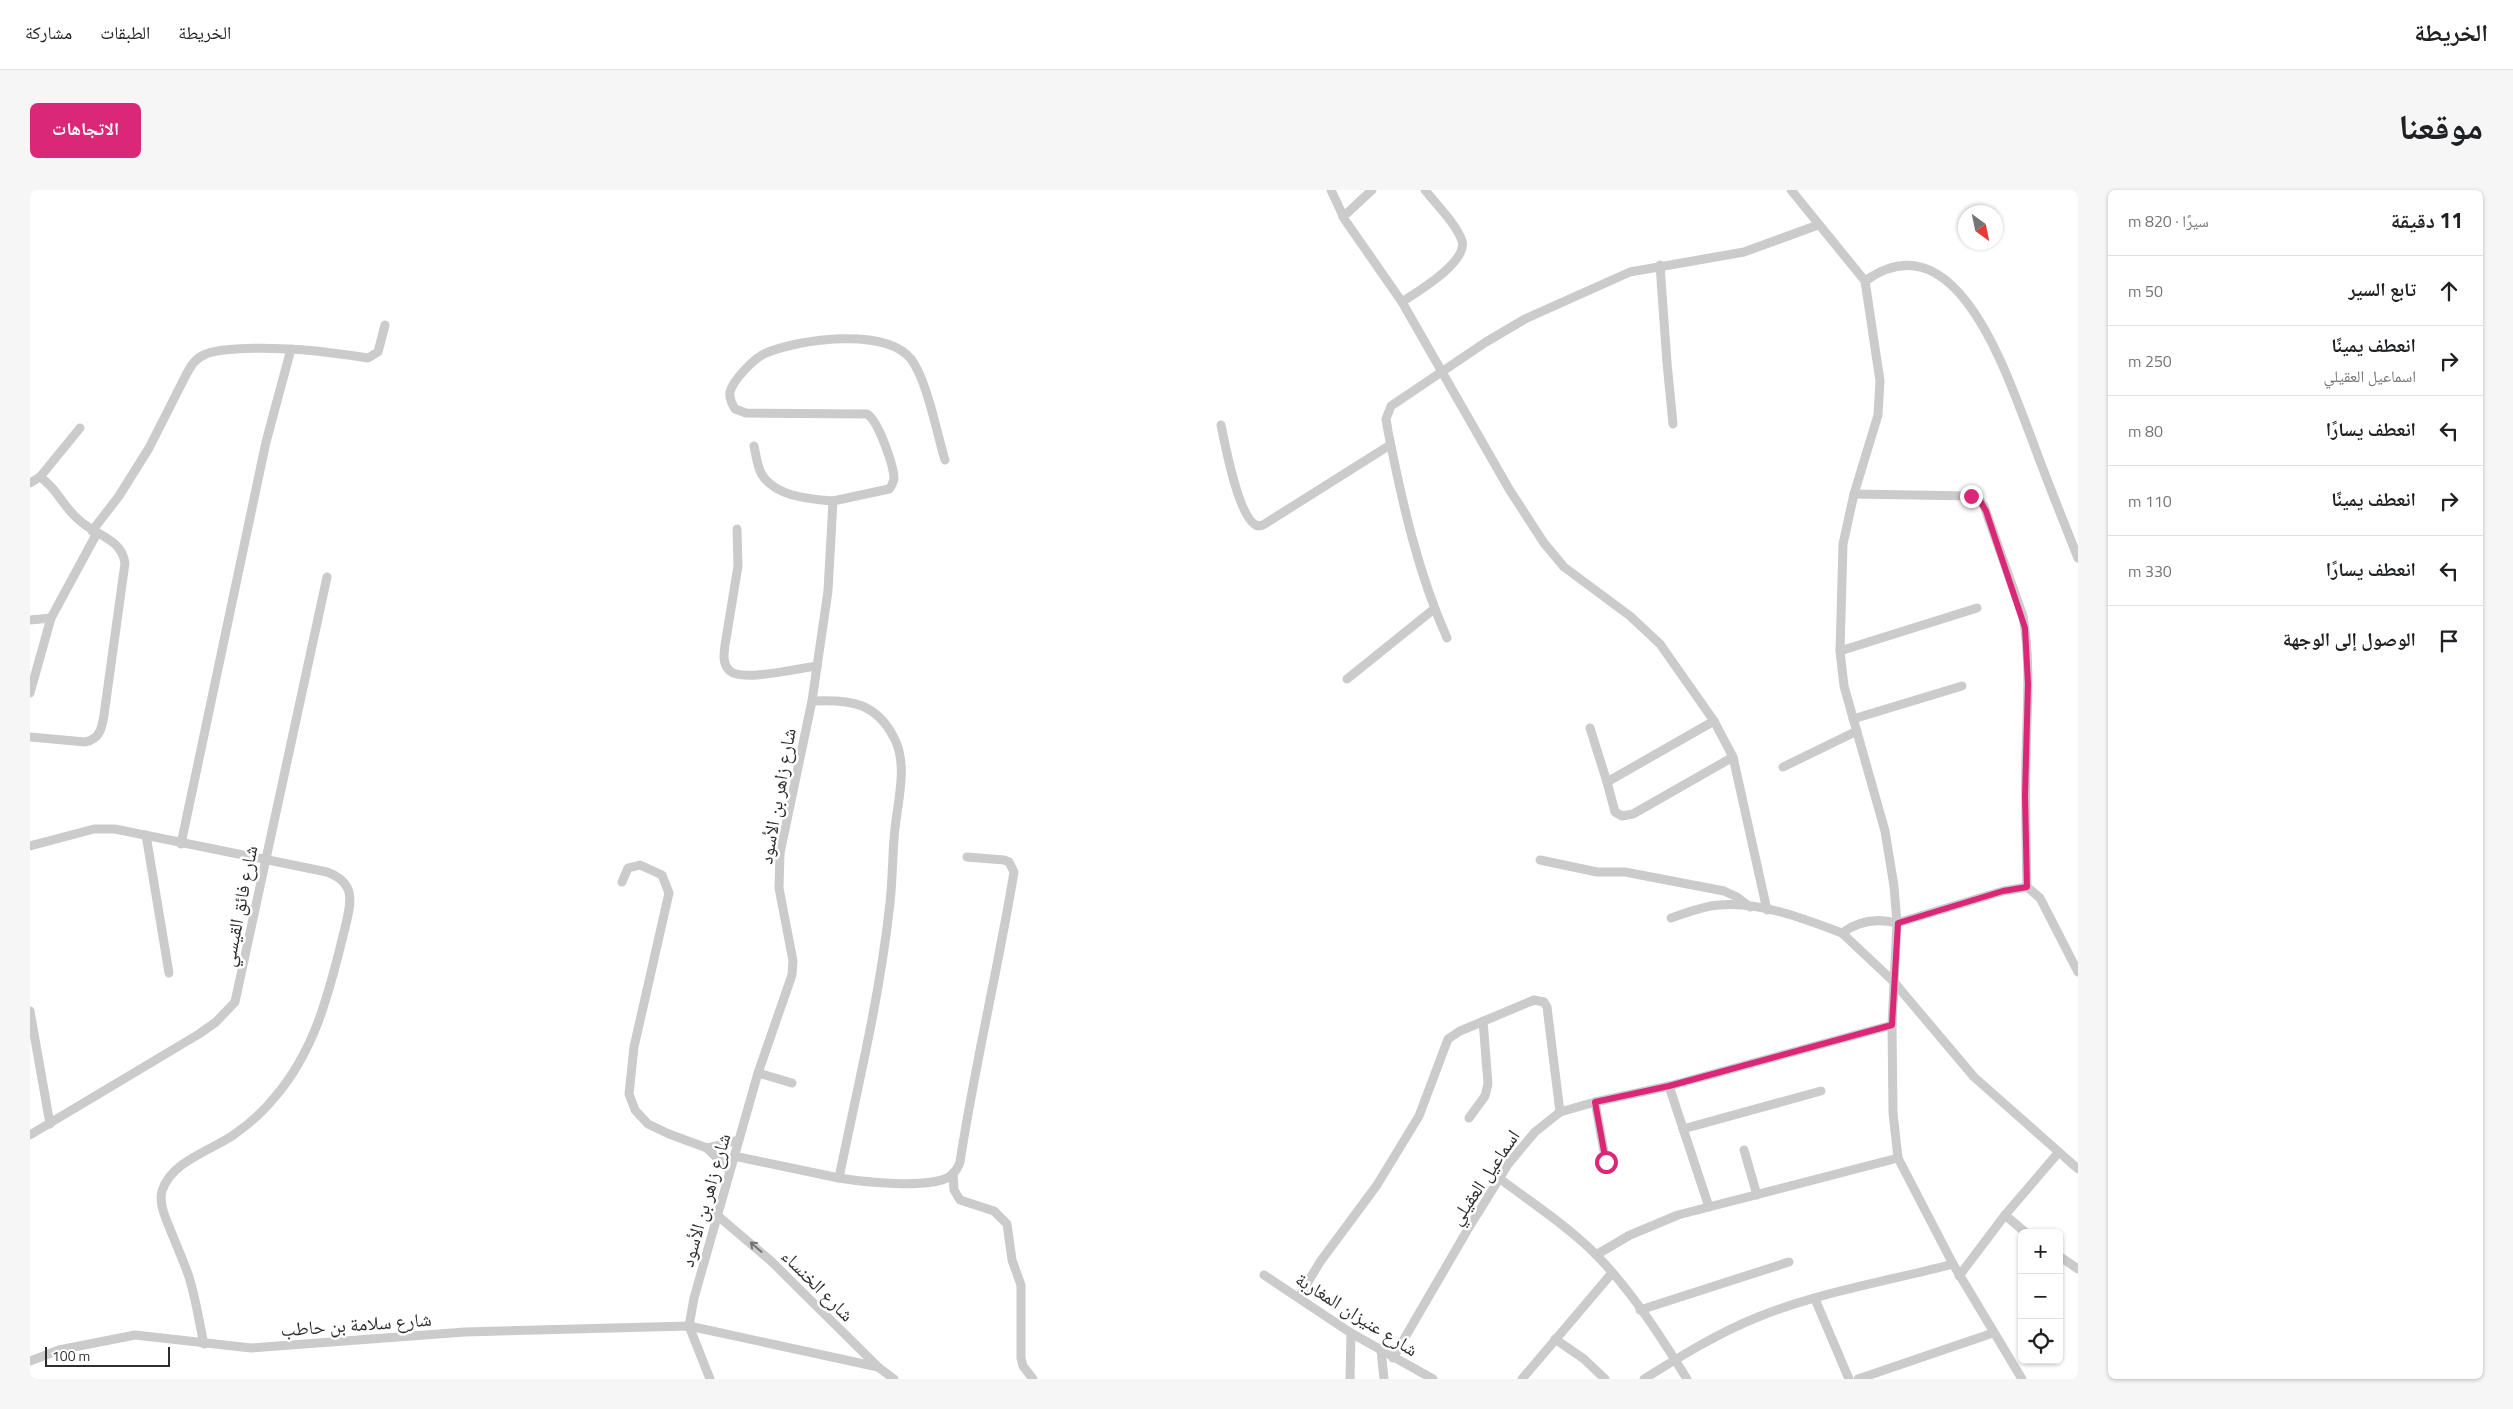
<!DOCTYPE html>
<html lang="ar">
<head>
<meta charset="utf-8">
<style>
  body { margin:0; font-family:"Titillium Web","Noto Naskh Arabic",sans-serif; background:#f6f6f6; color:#202124; direction:rtl }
  .controls { position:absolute; right:15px; bottom:15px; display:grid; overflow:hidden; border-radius:8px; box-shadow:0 1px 4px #0004 }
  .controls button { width:45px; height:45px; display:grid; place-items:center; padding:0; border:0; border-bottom:1px solid #e0e0e0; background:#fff; color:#202124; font:25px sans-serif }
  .compass { position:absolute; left:1928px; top:15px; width:45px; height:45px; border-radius:50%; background:#fff; box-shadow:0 1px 4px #0004; rotate:147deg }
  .scale { position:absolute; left:15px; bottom:12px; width:125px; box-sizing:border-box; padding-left:5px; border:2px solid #2e2e2e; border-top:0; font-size:14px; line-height:18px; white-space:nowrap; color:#2e2e2e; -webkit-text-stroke:4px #fff; paint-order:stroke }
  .stop { position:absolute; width:15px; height:15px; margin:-11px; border:4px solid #db2777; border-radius:50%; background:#fff }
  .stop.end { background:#db2777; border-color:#fff; box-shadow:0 1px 5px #0008 }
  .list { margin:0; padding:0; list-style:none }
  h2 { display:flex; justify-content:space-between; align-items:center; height:65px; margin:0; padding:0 20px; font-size:21px }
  h2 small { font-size:16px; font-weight:400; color:#757577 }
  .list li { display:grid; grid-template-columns:32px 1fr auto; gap:15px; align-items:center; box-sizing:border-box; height:70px; padding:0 20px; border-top:1px solid #e0e0e0 }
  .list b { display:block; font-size:19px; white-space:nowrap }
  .list p { margin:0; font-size:16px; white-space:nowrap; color:#757577 }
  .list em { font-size:16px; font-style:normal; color:#757577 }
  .icon { flex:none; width:28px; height:28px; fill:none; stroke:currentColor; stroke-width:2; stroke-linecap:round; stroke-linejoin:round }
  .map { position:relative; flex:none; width:2048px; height:1189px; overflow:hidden; direction:ltr; border-radius:8px }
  header { display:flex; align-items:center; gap:30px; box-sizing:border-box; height:70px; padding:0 25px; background:#fff; border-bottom:1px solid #e0e0e0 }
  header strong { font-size:24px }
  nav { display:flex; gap:28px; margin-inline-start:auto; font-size:18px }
  .intro { display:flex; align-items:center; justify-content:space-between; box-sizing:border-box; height:120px; padding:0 30px }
  h1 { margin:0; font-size:35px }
  .button { padding:12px 22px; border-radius:8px; background:#db2777; color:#fff; font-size:18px; font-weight:700 }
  main { display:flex; gap:30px; padding:0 30px }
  aside { flex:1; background:#fff; border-radius:8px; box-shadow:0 1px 4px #0004 }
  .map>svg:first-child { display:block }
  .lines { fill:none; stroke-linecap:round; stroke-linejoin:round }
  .minor { stroke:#cbcbcb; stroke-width:9 }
  .oneway { stroke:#757575 }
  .route { stroke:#db2777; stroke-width:6 }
  .labels { text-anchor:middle; stroke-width:5; stroke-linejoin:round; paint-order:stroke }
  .street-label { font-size:19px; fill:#2e2e2e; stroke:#fff }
</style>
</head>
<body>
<header>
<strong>الخريطة</strong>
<nav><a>الخريطة</a><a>الطبقات</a><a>مشاركة</a></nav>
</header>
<div class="intro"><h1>موقعنا</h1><a class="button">الاتجاهات</a></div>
<main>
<aside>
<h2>11 دقيقة<small>سيرًا · 820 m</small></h2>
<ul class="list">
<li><svg class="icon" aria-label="ahead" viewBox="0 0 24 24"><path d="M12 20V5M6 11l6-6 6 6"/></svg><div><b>تابع السير</b></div><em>50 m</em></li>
<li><svg class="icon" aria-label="right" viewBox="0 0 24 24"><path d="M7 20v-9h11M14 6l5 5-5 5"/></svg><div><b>انعطف يمينًا</b><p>اسماعيل العقيلي</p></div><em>250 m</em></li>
<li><svg class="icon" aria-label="left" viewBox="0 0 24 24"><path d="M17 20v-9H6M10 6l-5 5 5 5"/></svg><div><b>انعطف يسارًا</b></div><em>80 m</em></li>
<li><svg class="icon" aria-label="right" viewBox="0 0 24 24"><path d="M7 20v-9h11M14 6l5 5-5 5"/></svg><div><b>انعطف يمينًا</b></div><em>110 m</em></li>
<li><svg class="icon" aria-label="left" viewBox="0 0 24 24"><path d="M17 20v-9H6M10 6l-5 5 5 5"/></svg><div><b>انعطف يسارًا</b></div><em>330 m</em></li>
<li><svg class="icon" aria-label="arrive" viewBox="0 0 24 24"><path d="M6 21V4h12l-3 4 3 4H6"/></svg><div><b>الوصول إلى الوجهة</b></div></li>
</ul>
</aside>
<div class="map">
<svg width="2048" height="1189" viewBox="0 0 2048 1189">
  <rect width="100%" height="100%" fill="#fff"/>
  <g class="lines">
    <!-- minor -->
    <g class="minor">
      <path d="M1301 0 1315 30 1372 112 1479 299 1514 353 1534 377 1600 426 1630 454 1684 531 1703 567 1737 720"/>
      <path d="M1761 0 1835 91 1850 191 1848 225 1824 304 1813 354 1810 461 1814 496 1855 641 1864 696 1867 733 1862 835 1863 923 1868 968 1923 1074 1992 1189"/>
      <path d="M1313 27 1342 0"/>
      <path d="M1630 75 1637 173 1643 234"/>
      <path d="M1835 91C1927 25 1977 186 2001 247 2016 288 2032 328 2048 368"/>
      <path d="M1372 112C1387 102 1438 72 1432 51 1427 35 1406 14 1395 0"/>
      <path d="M1191 235C1195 254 1209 331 1228 336L1233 335 1360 255"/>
      <path d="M724 256C726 265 727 275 731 283 744 307 780 309 803 311"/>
      <path d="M0 293 10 287 50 238"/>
      <path d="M1824 304 1941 306 1947 307 1954 316 1993 426C2001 472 1997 520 1996 567 1995 610 1996 654 1997 697"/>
      <path d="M707 339 708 376 695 455C694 463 692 474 700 481 712 492 770 478 787 476"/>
      <path d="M62 341 89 306 119 258 157 183C162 174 166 168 176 164 185 160 196 160 206 159 251 156 293 161 338 168L348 162 355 135"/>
      <path d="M0 430 21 428"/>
      <path d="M1417 448C1388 383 1372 312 1358 241L1356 229 1361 216 1456 152 1495 129 1600 82 1714 62 1788 35"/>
      <path d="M1810 461 1947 418"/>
      <path d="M1317 489 1404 419"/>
      <path d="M0 503 21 428 67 343"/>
      <path d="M782 511 798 401 803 311 859 299C862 296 863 293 864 289 864 276 848 230 837 224L716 223 705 219C702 214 699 208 700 202 703 190 725 167 736 163 770 149 855 137 881 169 897 190 907 244 915 270"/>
      <path d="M1823 529 1932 496"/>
      <path d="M1684 531 1577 592 1585 622 1592 626 1603 624 1703 567"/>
      <path d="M1560 538 1577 592"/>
      <path d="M0 547 55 552C70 549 72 538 74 525L95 373C91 348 66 346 49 330 33 317 27 298 10 287"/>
      <path d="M1753 577 1827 541"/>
      <path d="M116 645 139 783"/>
      <path d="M151 654 236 252 261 159"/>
      <path d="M0 656 64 639H85L297 682C327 693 321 713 315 738 300 799 286 860 244 908 232 923 218 935 202 946 179 961 141 972 132 1001 129 1012 134 1024 138 1034 145 1052 153 1069 159 1087 166 1109 169 1132 174 1154"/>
      <path d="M1510 670 1567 682H1595L1694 701 1707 707 1720 717"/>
      <path d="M592 692 598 678 610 675 632 685 639 703 604 857 599 904 605 920 618 934 639 944 677 958 709 950"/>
      <path d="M1641 728C1657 723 1672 716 1689 715 1729 711 1775 729 1812 743"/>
      <path d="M2048 782 2010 708 1997 697 1973 701 1867 733C1847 728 1828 731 1812 743L1863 791 1944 887 2048 979"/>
      <path d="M0 821 20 934"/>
      <path d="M728 883 762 893"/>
      <path d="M1639 896 1679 1017"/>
      <path d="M1565 912 1576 972"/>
      <path d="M1439 928 1455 906 1458 894 1453 831"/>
      <path d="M1653 939 1791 901"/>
      <path d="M0 945 169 844 186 832 205 812 297 387"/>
      <path d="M677 958 700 981"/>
      <path d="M1714 960 1727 1005"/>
      <path d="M923 983 924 1000 930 1010 964 1021 977 1034 982 1070 991 1095V1168L993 1176 1003 1189"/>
      <path d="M809 988C834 992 897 999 919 987 925 983 928 978 930 972 945 874 968 779 984 682L979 672 974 670 937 667"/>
      <path d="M1469 988C1495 1008 1523 1026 1548 1048 1591 1084 1628 1142 1657 1189"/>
      <path d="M1975 1025 1996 1043"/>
      <path d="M688 1026 741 1071 848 1177 864 1189"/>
      <path d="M1566 1065 1600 1045 1648 1025 1868 968"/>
      <path d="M2029 1066 2048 1079"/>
      <path d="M1234 1085 1321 1143 1403 1189"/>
      <path d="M1929 1086 1975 1025 2028 963"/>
      <path d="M1269 1107 1290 1072 1347 995 1389 926 1418 849 1430 841 1504 810 1514 812 1517 817 1530 922"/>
      <path d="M1785 1109 1819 1189"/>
      <path d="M1610 1120 1759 1072"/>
      <path d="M1525 1149 1554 1169 1575 1189"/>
      <path d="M1351 1160 1354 1189"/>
      <path d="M1363 1168 1438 1039 1479 973 1505 942 1530 922 1565 912 1639 896 1862 835"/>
      <path d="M0 1171 29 1160 105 1145 221 1158 435 1142 659 1136 848 1177"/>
      <path d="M680 1189 659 1136 664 1108 728 883 762 785 763 771 749 698 750 663 782 511C820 509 848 512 866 552 877 577 868 611 865 638 862 665 863 693 859 721 849 811 827 899 809 988L704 966"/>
      <path d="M1320 1189 1321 1143"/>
      <path d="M1492 1189 1582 1083"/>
      <path d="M1614 1189C1651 1166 1688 1143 1728 1127 1790 1102 1858 1091 1923 1074"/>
      <path d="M1828 1189 1963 1143"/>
    </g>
  </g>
  <!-- one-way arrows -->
  <defs><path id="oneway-shaft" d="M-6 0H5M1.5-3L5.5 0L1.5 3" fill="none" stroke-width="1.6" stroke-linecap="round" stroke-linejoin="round" transform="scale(1.25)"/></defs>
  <use class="oneway" href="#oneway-shaft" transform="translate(726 1057) rotate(-139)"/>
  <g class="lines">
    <!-- route -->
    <path class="route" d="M1576 972 1565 912 1639 896 1862 835 1868 733 1973 701 1997 697 1995 606 1998 494 1995 438 1956 321 1949 309 1941 306"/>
  </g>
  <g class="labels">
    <!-- street labels -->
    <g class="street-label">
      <text transform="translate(747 606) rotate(-80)" y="7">شارع زاهر بن الأسود</text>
      <text transform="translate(209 716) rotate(-79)" y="7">شارع فائق القيسي</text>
      <text transform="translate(1454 987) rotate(-56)" y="7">اسماعيل العقيلي</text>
      <text transform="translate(675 1010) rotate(-74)" y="7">شارع زاهر بن الأسود</text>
      <text transform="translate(788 1095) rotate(45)" y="7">شارع الخنساء</text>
      <text transform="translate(1327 1124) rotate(32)" y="7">شارع عنيزان المغاربة</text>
      <text transform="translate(326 1134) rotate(-4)" y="7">شارع سلامة بن حاطب</text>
    </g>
  </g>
</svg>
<div class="controls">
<button>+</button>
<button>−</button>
<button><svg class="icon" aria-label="locate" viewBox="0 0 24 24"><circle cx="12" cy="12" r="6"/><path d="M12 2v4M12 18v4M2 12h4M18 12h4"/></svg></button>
</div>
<svg class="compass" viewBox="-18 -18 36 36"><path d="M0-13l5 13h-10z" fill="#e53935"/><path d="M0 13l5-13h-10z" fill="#757577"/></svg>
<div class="scale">100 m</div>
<div class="stop" style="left:1576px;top:972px"></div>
<div class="stop end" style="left:1941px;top:306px"></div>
</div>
</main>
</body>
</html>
